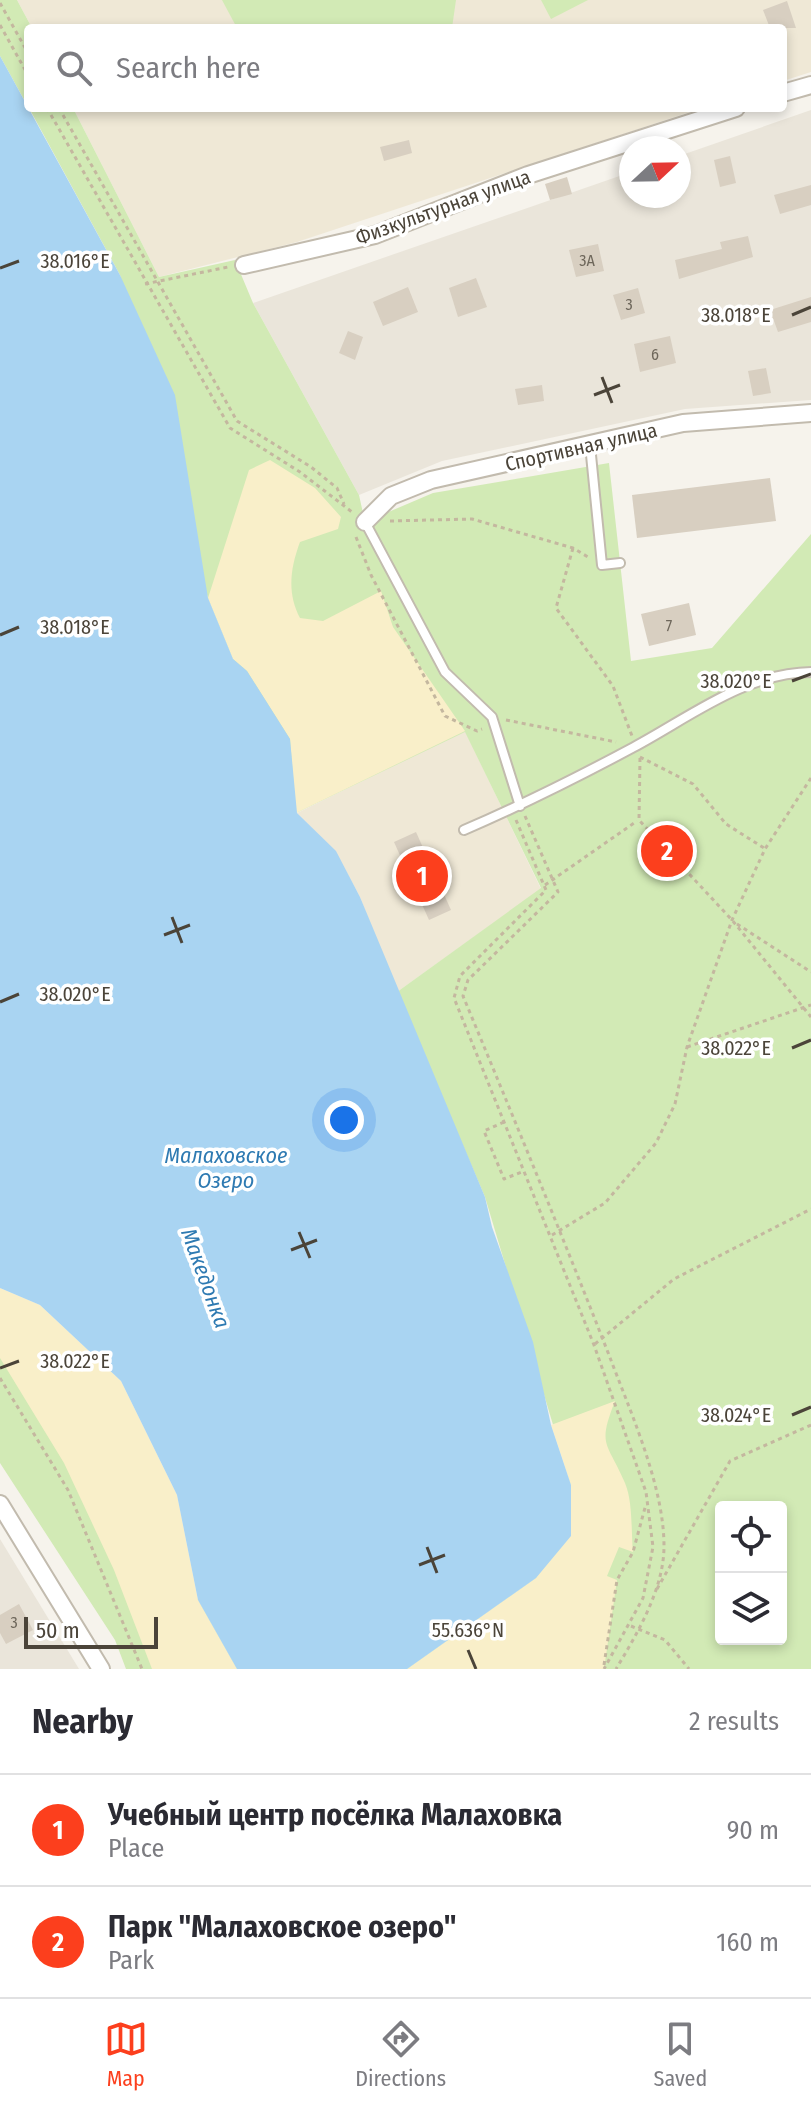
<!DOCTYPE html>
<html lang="en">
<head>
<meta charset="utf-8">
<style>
  body { margin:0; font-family:"Fira Sans Condensed",sans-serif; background:#f7f7f7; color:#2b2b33 }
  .controls { position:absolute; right:24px; bottom:24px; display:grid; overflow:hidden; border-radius:8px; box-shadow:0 4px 12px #0003 }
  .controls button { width:72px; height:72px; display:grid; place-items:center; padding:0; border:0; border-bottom:2px solid #e1e1e2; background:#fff; color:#2b2b33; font:40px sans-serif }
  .compass { position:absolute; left:619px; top:136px; width:72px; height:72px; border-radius:50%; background:#fff; box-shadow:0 4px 12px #0003; rotate:68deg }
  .scale { position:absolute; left:24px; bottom:20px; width:134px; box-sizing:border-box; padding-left:8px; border:4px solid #4b4439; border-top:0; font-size:22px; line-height:28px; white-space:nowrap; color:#4b4439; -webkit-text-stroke:6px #fff; paint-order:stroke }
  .you { position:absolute; left:344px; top:1120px; width:28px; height:28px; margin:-20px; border:6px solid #fff; border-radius:50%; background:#1a73e8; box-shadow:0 0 0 12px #1a73e833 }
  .badge { display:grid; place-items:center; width:52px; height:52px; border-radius:50%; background:#fc3f1d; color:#fff; font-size:26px; font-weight:700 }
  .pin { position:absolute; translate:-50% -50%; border:4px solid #fff; box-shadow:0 2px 8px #0006 }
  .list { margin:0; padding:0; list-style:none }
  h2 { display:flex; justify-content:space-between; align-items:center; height:104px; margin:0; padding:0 32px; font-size:34px }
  h2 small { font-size:26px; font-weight:400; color:#7c7c81 }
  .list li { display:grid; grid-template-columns:52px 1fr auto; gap:24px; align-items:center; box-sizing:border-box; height:112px; padding:0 32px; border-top:2px solid #e1e1e2 }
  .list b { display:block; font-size:30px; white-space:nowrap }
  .list p { margin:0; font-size:26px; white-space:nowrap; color:#7c7c81 }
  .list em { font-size:26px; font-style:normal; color:#7c7c81 }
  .icon { flex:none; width:44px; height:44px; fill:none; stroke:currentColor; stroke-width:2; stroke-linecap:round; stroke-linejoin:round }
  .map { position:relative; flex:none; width:811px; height:1669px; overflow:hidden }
  .search { position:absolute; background:#fff; box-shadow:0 4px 12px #0003; left:24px; right:24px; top:24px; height:88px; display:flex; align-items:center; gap:20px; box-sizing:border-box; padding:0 28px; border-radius:8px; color:#7c7c81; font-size:30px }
  .sheet { height:328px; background:#fff }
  nav { display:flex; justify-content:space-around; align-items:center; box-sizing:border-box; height:112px; border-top:2px solid #e1e1e2; background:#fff; font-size:22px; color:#7c7c81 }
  nav a { display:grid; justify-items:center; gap:4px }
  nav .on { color:#fc3f1d }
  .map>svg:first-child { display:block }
  .residential { fill:#eae5da }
  .education { fill:#efe8d6 }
  .green { fill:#d2eab5; fill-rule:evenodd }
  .sand { fill:#f9efc9 }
  .water { fill:#a9d4f2 }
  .building { fill:#d8cfc1 }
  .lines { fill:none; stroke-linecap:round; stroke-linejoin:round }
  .lane-casing { stroke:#c2bbae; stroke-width:12 }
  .street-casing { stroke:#c2bbae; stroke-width:20 }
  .path { stroke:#c4b79f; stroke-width:3; stroke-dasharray:4 4; stroke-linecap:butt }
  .lane { stroke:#fff; stroke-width:8 }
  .street { stroke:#fff; stroke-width:16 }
  .ticks { fill:none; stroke:#4b4439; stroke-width:3 }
  .labels { text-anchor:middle; stroke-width:7; stroke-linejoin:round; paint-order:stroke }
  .number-label { font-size:16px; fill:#6e675b }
  .street-label { font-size:20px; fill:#4b4439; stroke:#fff }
  .water-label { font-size:22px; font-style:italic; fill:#2e7ab2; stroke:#fff }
  .ticks-label { font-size:20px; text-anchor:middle; fill:#4b4439; stroke:#fff; stroke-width:7; stroke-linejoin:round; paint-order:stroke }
</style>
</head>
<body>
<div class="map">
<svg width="811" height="1669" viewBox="0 0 811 1669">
  <rect width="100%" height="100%" fill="#f6f3ec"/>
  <!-- residential -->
  <g class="residential">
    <path d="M811 110V400L685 409 442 461 359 495 253 303 631 172V196H679V156Z"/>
    <path d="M0 1539 79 1669H0Z"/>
  </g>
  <!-- education -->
  <g class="education">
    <path d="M17 0H811V72L783 81V28H32Z"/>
    <path d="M73 108H702L297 242 159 277Z"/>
    <path d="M465 731 541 889 397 992 360 897 336 852 297 813Z"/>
  </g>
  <!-- green -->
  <g class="green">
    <path d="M0 0H17L32 28H28V107L0 56Z"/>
    <path d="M222 0H456L452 28H237Z"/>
    <path d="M541 0H588L551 19Z"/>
    <path d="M29 108H73L159 277 235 260 253 303 359 495 365 522 433 493 609 463 631 661 712 648 811 534V1669H407L536 1578 571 1485 485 1197 397 992 541 888 465 732 296 813 208 598 120 275ZM721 1507H781V1639H721Z"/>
    <path d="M0 1288 198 1600 237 1669H126L115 1640 0 1463Z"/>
  </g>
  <!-- sand -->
  <g class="sand">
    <path d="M270 460 315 488 341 517 338 529 300 542C290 569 287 593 300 618L323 621 381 591 393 627 465 731 296 813 290 739 247 671 233 659 208 598 249 470Z"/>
    <path d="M0 1288 40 1305 121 1381 177 1495 198 1600 237 1669H152L114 1570 64 1463 0 1358Z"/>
    <path d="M615 1401C597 1447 607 1441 625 1483 633 1502 631 1531 633 1552L619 1547 607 1576 617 1580 604 1669H407L536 1578 571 1485 551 1425Z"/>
  </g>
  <!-- water -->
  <path class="water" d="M0 56 120 275 175 395 208 598 233 659 247 671 290 739 297 813 336 851 360 897 485 1197 492 1227 533 1342 551 1425 571 1485V1536L536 1578 407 1669H237L198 1600 177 1495 121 1381 40 1305 0 1288Z"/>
  <!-- building -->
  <g class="building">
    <path d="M787 1 796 28H770L763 10Z"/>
    <path d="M409 140 412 153 384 161 380 147Z"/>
    <path d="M730 156 736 183 720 187 714 160Z"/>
    <path d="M567 177 572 194 550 200 545 184Z"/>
    <path d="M811 185V205L780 214 774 195Z"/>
    <path d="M748 236 753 257 679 279 675 260 722 249 720 242Z"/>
    <path d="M598 244 604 271 576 277 569 250Z"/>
    <path d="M476 278 487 307 458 317 449 288Z"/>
    <path d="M408 287 418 312 383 326 373 302Z"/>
    <path d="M638 288 645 313 621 320 613 295Z"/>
    <path d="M811 297V322L778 332 770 310Z"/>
    <path d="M348 331 363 337 355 360 339 353Z"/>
    <path d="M670 336 676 363 640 372 634 344Z"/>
    <path d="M766 368 771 393 753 396 748 371Z"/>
    <path d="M542 385 544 401 518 405 515 389Z"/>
    <path d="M770 478 776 521 637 538 632 495Z"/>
    <path d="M689 603 696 635 649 646 641 614Z"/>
    <path d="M416 832 451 910 429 920 394 842Z"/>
    <path d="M19 1604 33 1630 6 1644 0 1633V1615Z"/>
  </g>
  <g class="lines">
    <!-- lane casing -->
    <g class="lane-casing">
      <g id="lane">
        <path d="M590 445 602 565 620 563"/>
        <path d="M365 522 445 672 492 717 520 806"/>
        <path d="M464 830C522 805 578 777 634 747 690 717 745 673 811 672"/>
      </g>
    </g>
    <!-- street casing -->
    <g class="street-casing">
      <g id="street">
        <path d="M783 93 811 85"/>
        <path d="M244 265 375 235 528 175 736 108"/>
        <path d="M365 522 391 496 431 480 683 423 811 413"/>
        <path d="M0 1504 101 1669"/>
      </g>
    </g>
    <!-- path -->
    <g class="path">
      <path d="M0 3 28 53"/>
      <path d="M0 25 28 75"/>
      <path d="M47 108 230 428 300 472 352 512"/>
      <path d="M59 108 237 421 311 467 337 488 344 504"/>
      <path d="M145 284 228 267"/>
      <path d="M390 521 472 519 573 548 588 557"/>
      <path d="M356 537 371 575 445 716 477 731 482 729"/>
      <path d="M573 548 556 608 613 686 632 736"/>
      <path d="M506 720 616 742"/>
      <path d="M640 757 693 784 726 824 764 848"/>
      <path d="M640 758 639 820 732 920 811 1017"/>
      <path d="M525 816 558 892 468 980 463 996C513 1116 562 1235 609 1355 630 1411 664 1486 664 1546 664 1589 637 1634 616 1669"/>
      <path d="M516 820 546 890 460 976 454 998 594 1345 646 1492 653 1547 643 1598 604 1669"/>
      <path d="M545 885 637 821"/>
      <path d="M737 924 811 972"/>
      <path d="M687 1047 811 1005"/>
      <path d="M504 1122 484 1131 504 1179 524 1171"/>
      <path d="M552 1235 605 1203 656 1143 675 1104 687 1047 732 920 765 849 811 778"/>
      <path d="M595 1344 674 1279 811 1209"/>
      <path d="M0 1378 68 1490 142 1669"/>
      <path d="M657 1589 730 1461 811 1425"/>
      <path d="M631 1626 665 1640 689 1669"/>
      <path d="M604 1665 617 1580 633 1552 646 1504"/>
    </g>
    <!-- lane -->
    <use href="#lane" class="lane"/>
    <!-- street -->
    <use href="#street" class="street"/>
  </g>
  <!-- ticks -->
  <path class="ticks" d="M0 268 19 261M792 315 811 307M602 377 612 403M594 395 620 385M0 635 19 627M792 681 811 674M172 917 182 943M164 935 190 925M0 1002 19 994M792 1048 811 1040M299 1232 310 1258M291 1250 317 1240M0 1368 19 1361M792 1415 811 1407M427 1547 437 1573M419 1565 445 1555M468 1650 476 1669"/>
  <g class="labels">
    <!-- number labels -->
    <g class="number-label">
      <text x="587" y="266">3А</text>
      <text x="629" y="310">3</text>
      <text x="655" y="360">6</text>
      <text x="669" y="631">7</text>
      <text x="14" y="1628">3</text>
    </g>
    <!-- street labels -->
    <g class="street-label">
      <text transform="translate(443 207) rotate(-20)" y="7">Физкультурная улица</text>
      <text transform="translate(581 447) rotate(-13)" y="7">Спортивная улица</text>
    </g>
    <!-- water labels -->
    <g class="water-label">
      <text x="226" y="1163">Малаховское<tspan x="226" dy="25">Озеро</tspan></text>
      <text transform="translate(206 1278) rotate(70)" y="8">Македонка</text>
    </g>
  </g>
  <g class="ticks-label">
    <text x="75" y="268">38.016°E</text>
    <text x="736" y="322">38.018°E</text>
    <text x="75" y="634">38.018°E</text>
    <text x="736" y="688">38.020°E</text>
    <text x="75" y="1001">38.020°E</text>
    <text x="736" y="1055">38.022°E</text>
    <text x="75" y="1368">38.022°E</text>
    <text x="736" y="1422">38.024°E</text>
    <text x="468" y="1637">55.636°N</text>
  </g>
</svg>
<div class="controls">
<button><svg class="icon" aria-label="locate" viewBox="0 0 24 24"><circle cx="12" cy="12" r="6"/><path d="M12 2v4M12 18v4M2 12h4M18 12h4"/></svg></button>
<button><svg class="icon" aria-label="layers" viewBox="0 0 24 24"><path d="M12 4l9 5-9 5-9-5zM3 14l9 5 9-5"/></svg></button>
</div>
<svg class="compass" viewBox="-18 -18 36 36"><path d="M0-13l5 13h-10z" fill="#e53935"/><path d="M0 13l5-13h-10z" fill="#7c7c81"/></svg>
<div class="scale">50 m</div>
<div class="you"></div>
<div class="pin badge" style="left:422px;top:876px">1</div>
<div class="pin badge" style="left:667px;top:851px">2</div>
<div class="search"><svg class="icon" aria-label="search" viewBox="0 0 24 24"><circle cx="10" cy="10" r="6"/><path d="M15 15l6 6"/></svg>Search here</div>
</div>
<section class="sheet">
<h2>Nearby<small>2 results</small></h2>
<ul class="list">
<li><span class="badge">1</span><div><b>Учебный центр посёлка Малаховка</b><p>Place</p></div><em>90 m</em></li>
<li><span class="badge">2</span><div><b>Парк &quot;Малаховское озеро&quot;</b><p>Park</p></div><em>160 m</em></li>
</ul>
</section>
<nav>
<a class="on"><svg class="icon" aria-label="map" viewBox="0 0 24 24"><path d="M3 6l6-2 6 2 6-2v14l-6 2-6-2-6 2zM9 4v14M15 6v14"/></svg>Map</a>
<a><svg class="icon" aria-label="directions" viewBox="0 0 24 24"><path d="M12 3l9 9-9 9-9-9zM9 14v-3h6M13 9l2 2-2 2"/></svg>Directions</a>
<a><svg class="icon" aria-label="saved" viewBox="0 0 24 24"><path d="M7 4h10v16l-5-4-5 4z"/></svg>Saved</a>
</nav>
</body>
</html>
